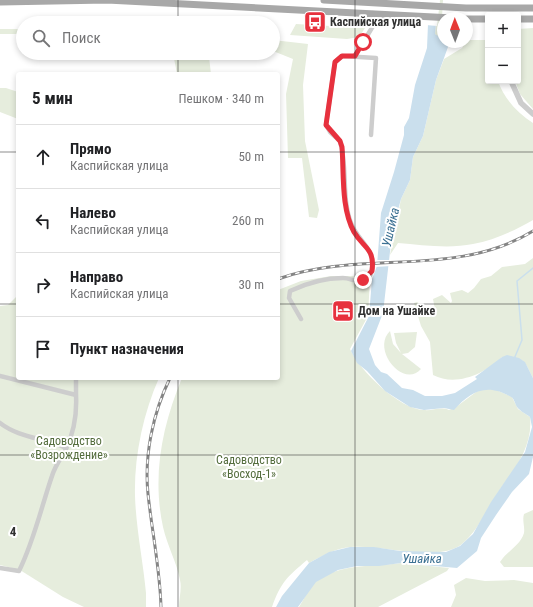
<!DOCTYPE html>
<html lang="ru">
<head>
<meta charset="utf-8">
<style>
  body { margin:0; font-family:"Roboto Condensed",sans-serif; background:#f6f6f6; color:#202124 }
  .controls { position:absolute; right:12px; top:12px; display:grid; overflow:hidden; border-radius:4px; box-shadow:0 2px 6px #0003 }
  .controls button { width:36px; height:36px; display:grid; place-items:center; padding:0; border:0; border-bottom:1px solid #e0e0e0; background:#fff; color:#202124; font:20px sans-serif }
  .compass { position:absolute; left:437px; top:12px; width:36px; height:36px; border-radius:50%; background:#fff; box-shadow:0 2px 6px #0003; rotate:359deg }
  .stop { position:absolute; width:12px; height:12px; margin:-9px; border:3px solid #e7313e; border-radius:50%; background:#fff }
  .stop.end { background:#e7313e; border-color:#fff; box-shadow:0 1px 4px #0008 }
  .list { margin:0; padding:0; list-style:none }
  h2 { display:flex; justify-content:space-between; align-items:center; height:52px; margin:0; padding:0 16px; font-size:17px }
  h2 small { font-size:13px; font-weight:400; color:#757577 }
  .list li { display:grid; grid-template-columns:26px 1fr auto; gap:12px; align-items:center; box-sizing:border-box; height:64px; padding:0 16px; border-top:1px solid #e0e0e0 }
  .list b { display:block; font-size:15px; white-space:nowrap }
  .list p { margin:0; font-size:13px; white-space:nowrap; color:#757577 }
  .list em { font-size:13px; font-style:normal; color:#757577 }
  .icon { flex:none; width:22px; height:22px; fill:none; stroke:currentColor; stroke-width:2; stroke-linecap:round; stroke-linejoin:round }
  .map { position:relative; flex:none; width:533px; height:607px; overflow:hidden }
  .search { position:absolute; background:#fff; box-shadow:0 2px 6px #0003; left:16px; top:16px; width:264px; height:44px; display:flex; align-items:center; gap:10px; box-sizing:border-box; padding:0 14px; border-radius:22px; color:#757577; font-size:15px }
  .panel { position:absolute; background:#fff; box-shadow:0 2px 6px #0003; left:16px; top:72px; width:264px; height:308px; border-radius:4px }
  .map>svg:first-child { display:block }
  .green { fill:#e6eddd }
  .water { fill:#cadfed }
  .pier { fill:#fff }
  .lines { fill:none; stroke-linecap:round; stroke-linejoin:round }
  .stream { stroke:#cadfed; stroke-width:1.5 }
  .minor { stroke:#cdcdcd; stroke-width:4.5 }
  .tertiary { stroke:#cdcdcd; stroke-width:5.5 }
  .primary { stroke:#a8a8a8; stroke-width:7 }
  .rail-casing { stroke:#858585; stroke-width:3 }
  .rail { stroke:#fff; stroke-width:1.5; stroke-dasharray:4.5; stroke-linecap:butt }
  .route { stroke:#e7313e; stroke-width:5 }
  .grid { fill:none; stroke:#303030; stroke-width:1; stroke-opacity:0.55 }
  .labels { text-anchor:middle; stroke-width:4; stroke-linejoin:round; paint-order:stroke }
  .poi-label { font-size:12px; font-weight:bold; fill:#303030; stroke:#fff; text-anchor:start }
  .park-label { font-size:12px; fill:#536c3c; stroke:#fff }
  .water-label { font-size:13px; font-style:italic; fill:#3c7193; stroke:#fff }
  .grid-label { font-size:13px; text-anchor:middle; font-weight:bold; fill:#303030; stroke:#fff; stroke-width:4; stroke-linejoin:round; paint-order:stroke }
</style>
</head>
<body>
<div class="map">
<svg width="533" height="607" viewBox="0 0 533 607">
  <rect width="100%" height="100%" fill="#fff"/>
  <!-- green -->
  <g class="green">
    <path d="M438 0H445L443 34 441 38H438L435 34Z"/>
    <path d="M296 24 348 27 364 25 365 28 359 37 347 39 290 35Z"/>
    <path d="M533 28V109L520 94 515 81H518V29Z"/>
    <rect x="0" y="29" width="23" height="5"/>
    <path d="M273 40 308 44 303 85 305 141 319 210 317 218 309 217 302 158H288L286 94 293 59 273 51Z"/>
    <path d="M467 40H488V81H498C504 99 518 113 533 123V220C514 231 494 240 473 244 449 249 422 245 398 243L390 255 401 199 410 180 413 157 423 136 436 80 444 59 462 48Z"/>
    <path d="M173 53H206L209 57 211 74H177Z"/>
    <path d="M0 88H6L18 92V119L0 112Z"/>
    <path d="M533 258V378C523 358 525 359 502 357 485 374 456 387 433 375L430 342 421 326 414 303 417 302 425 307 433 316 436 315 433 299 442 295 451 303 452 301 450 293 462 290 468 293 474 288 481 279 491 276 502 267 525 264Z"/>
    <path d="M331 276H352L370 278 368 316 350 349C360 371 399 409 424 410 433 411 441 406 449 410L456 407 476 392 484 389H494L512 397 518 409 530 417C533 442 518 466 503 485 489 504 480 529 462 544 439 563 380 544 351 547 335 548 322 556 309 563L307 560C287 577 281 582 272 607H179C179 599 182 588 180 580 177 563 167 545 163 527 152 476 162 426 182 378H278V290L301 281Z"/>
    <path d="M18 295V378H159C143 414 134 457 135 496 136 528 143 561 146 593V607H84L63 597 20 570 0 565V306L8 305Z"/>
    <path d="M390 331 393 344 401 353 396 343 394 333 417 332 415 347 408 353 402 354 421 369C403 389 371 349 390 331Z"/>
    <path d="M533 510V567H504L500 562C507 551 520 546 524 533 525 527 522 520 524 514Z"/>
    <path d="M401 563 449 568 447 571 378 607H299C304 600 309 587 316 581 341 563 372 567 401 563Z"/>
    <path d="M466 578 485 581 514 580 533 583V607H451L456 595 454 585Z"/>
  </g>
  <!-- water -->
  <path class="water" d="M429 0H438L435 34 441 38 443 34V42H449L448 47 436 80 423 136 413 157 410 180 401 199 395 221V231L393 233 391 243 383 313 369 349 375 365 381 372 387 374 402 388 413 390 425 396H442L455 393 477 379 475 377 502 357 507 355 519 358 525 362 533 378V457L529 474 512 492 496 515 481 538 477 551 457 568 401 563 379 566H357L338 570 316 582 298 607H276L282 596 309 563 329 552 350 547H374L400 551 446 552 460 546 473 534 491 502 525 452 532 427 530 417C526 414 520 411 517 407 515 404 514 398 511 397 486 382 470 392 454 410L444 408 424 410 410 407 385 391 367 371 357 363 351 351 369 316 372 279 377 266 381 213 394 172 404 135V127L409 118 415 85 427 48Z"/>
  <!-- pier -->
  <g class="pier">
    <path d="M427 0H440L437 26 426 25Z"/>
    <path d="M443 0H454L453 18H442Z"/>
    <path d="M375 260H392L391 266 375 267Z"/>
  </g>
  <g class="lines">
    <!-- stream -->
    <path class="stream" d="M514 359 522 340 517 281 533 268"/>
    <!-- minor -->
    <g class="minor">
      <path d="M355 56 373 26V13"/>
      <path d="M301 319 289 298 290 291C307 283 324 278 343 278 351 278 356 283 364 280 369 278 372 274 372 268 375 248 357 240 351 223 341 197 348 168 340 141L330 132 326 125 335 62 342 56 376 58 371 135"/>
      <path d="M0 376 76 395C77 414 74 432 66 449 61 458 55 466 52 476 41 508 34 541 19 571L0 568"/>
      <path d="M76 378V395"/>
      <path d="M0 423C19 438 45 438 66 448"/>
    </g>
    <!-- tertiary -->
    <path class="tertiary" d="M511 81 521 103 533 114"/>
    <!-- primary -->
    <g class="primary">
      <path d="M324 0 466 8H533"/>
      <path d="M0 2 107 0 453 18"/>
      <path d="M467 19H488"/>
      <path d="M518 19H533"/>
    </g>
    <!-- rail casing -->
    <g class="rail-casing">
      <g id="rail">
        <path d="M278 279C361 249 455 279 533 231"/>
        <path d="M161 607C160 569 152 532 148 494 144 455 153 413 170 378"/>
      </g>
    </g>
    <!-- rail -->
    <use href="#rail" class="rail"/>
  </g>
  <g class="lines">
    <!-- route -->
    <path class="route" d="M363 42 355 56H342L335 62 326 125 340 141 342 147C344 174 341 208 354 232 364 249 375 248 372 271L363 280"/>
  </g>
  <!-- grid -->
  <path class="grid" d="M178 0V23M355 0V607M178 53V74M0 152H18M278 152H533M0 304H18M278 304H533M178 378V607M0 455H533"/>
  <!-- icons -->
  <defs>
    <g id="bus-square" transform="scale(1.15)"><rect x="-9" y="-9" width="18" height="18" rx="4" fill="#e7313e" stroke="#fff"/><path d="M-5-6H5V4H4V6H2V4H-2V6H-4V4H-5ZM-3.5-4V0h7V-4ZM-3.5 1.2v1.5H-2V1.2ZM2 1.2v1.5H3.5V1.2Z" fill="#fff"/></g>
    <g id="hotel-square" transform="scale(1.15)"><rect x="-9" y="-9" width="18" height="18" rx="4" fill="#e7313e" stroke="#fff"/><path d="M-6-4.5h1.5V1H6V5H4.5V3h-9V5H-6ZM-4 0a1.8 1.8 0 1 1 3.6 0ZM.5 0V-2.5h3Q6-2.5 6 0Z" fill="#fff"/></g>
  </defs>
  <g fill-rule="evenodd">
    <use href="#bus-square" x="315" y="22"/>
    <use href="#hotel-square" x="343" y="311"/>
  </g>
  <g class="labels">
    <!-- poi labels -->
    <g class="poi-label">
      <text x="330" y="26">Каспийская улица</text>
      <text x="358" y="315">Дом на Ушайке</text>
    </g>
    <!-- park labels -->
    <g class="park-label">
      <text x="69" y="445">Садоводство<tspan x="69" dy="14">«Возрождение»</tspan></text>
      <text x="249" y="464">Садоводство<tspan x="249" dy="14">«Восход-1»</tspan></text>
    </g>
    <!-- water labels -->
    <g class="water-label">
      <text transform="translate(390 227) rotate(-77)" y="5">Ушайка</text>
      <text x="422" y="563">Ушайка</text>
    </g>
  </g>
  <g class="grid-label">
    <text x="13" y="536">4</text>
  </g>
</svg>
<div class="controls">
<button>+</button>
<button>−</button>
</div>
<svg class="compass" viewBox="-18 -18 36 36"><path d="M0-13l5 13h-10z" fill="#e53935"/><path d="M0 13l5-13h-10z" fill="#757577"/></svg>
<div class="stop" style="left:363px;top:42px"></div>
<div class="stop end" style="left:363px;top:280px"></div>
<div class="search"><svg class="icon" aria-label="search" viewBox="0 0 24 24"><circle cx="10" cy="10" r="6"/><path d="M15 15l6 6"/></svg>Поиск</div>
<section class="panel">
<h2>5 мин<small>Пешком · 340 m</small></h2>
<ul class="list">
<li><svg class="icon" aria-label="ahead" viewBox="0 0 24 24"><path d="M12 20V5M6 11l6-6 6 6"/></svg><div><b>Прямо</b><p>Каспийская улица</p></div><em>50 m</em></li>
<li><svg class="icon" aria-label="left" viewBox="0 0 24 24"><path d="M17 20v-9H6M10 6l-5 5 5 5"/></svg><div><b>Налево</b><p>Каспийская улица</p></div><em>260 m</em></li>
<li><svg class="icon" aria-label="right" viewBox="0 0 24 24"><path d="M7 20v-9h11M14 6l5 5-5 5"/></svg><div><b>Направо</b><p>Каспийская улица</p></div><em>30 m</em></li>
<li><svg class="icon" aria-label="arrive" viewBox="0 0 24 24"><path d="M6 21V4h12l-3 4 3 4H6"/></svg><div><b>Пункт назначения</b></div></li>
</ul>
</section>
</div>
</body>
</html>
